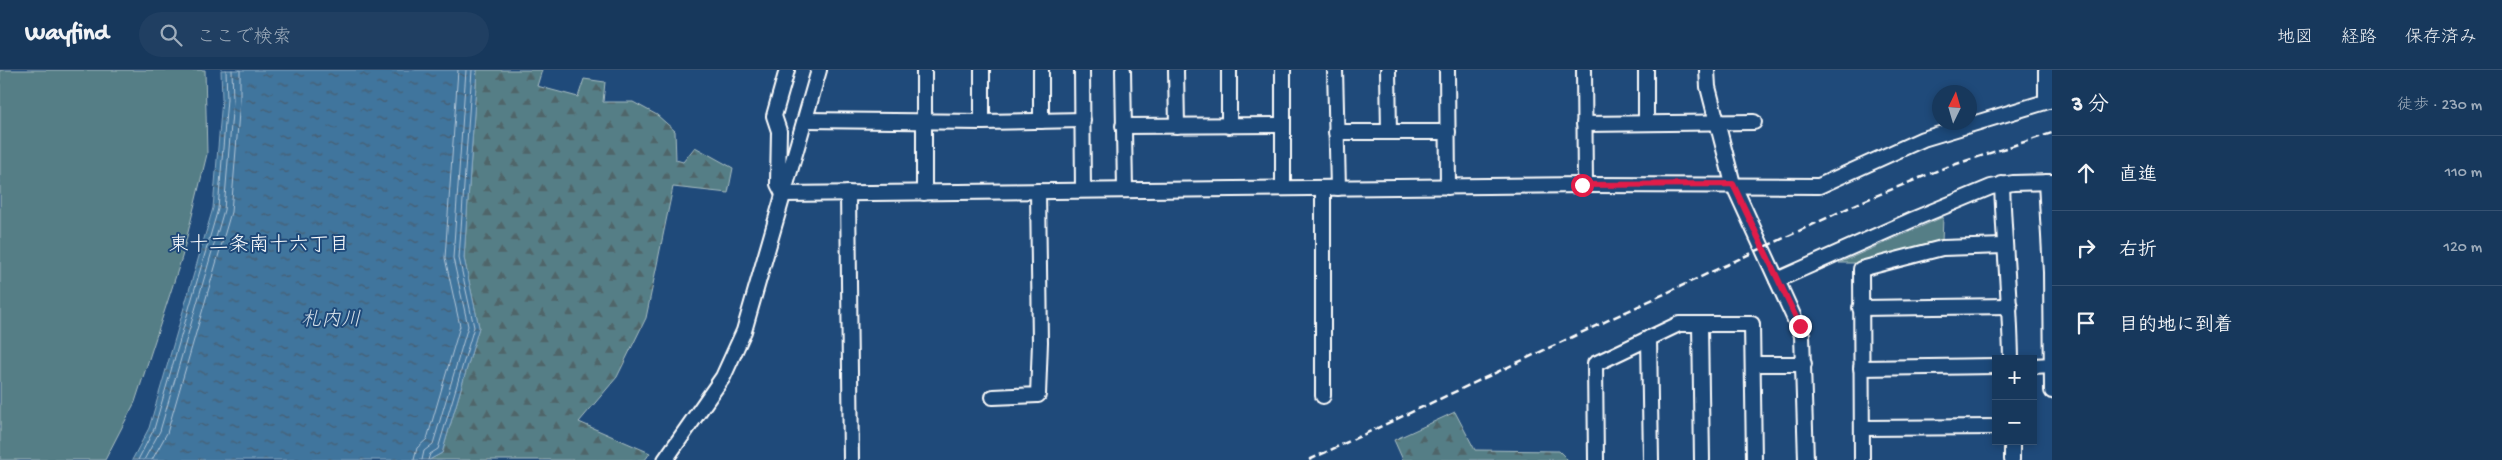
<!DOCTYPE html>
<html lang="ja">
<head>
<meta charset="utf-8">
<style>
  body { margin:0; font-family:"Gochi Hand","Klee One",sans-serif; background:#203f62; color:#f1f3f6 }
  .controls { position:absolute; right:15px; bottom:15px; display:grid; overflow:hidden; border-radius:0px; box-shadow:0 2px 8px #0003 }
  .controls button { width:45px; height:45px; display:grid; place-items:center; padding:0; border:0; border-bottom:1px solid #365272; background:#17385c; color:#f1f3f6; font:25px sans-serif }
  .compass { position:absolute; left:1932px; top:15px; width:45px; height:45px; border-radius:50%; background:#17385c; box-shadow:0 2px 8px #0003; rotate:5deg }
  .stop { position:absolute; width:15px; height:15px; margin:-11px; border:4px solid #e11d48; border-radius:50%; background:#fff }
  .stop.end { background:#e11d48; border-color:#fff; box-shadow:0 1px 5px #0008 }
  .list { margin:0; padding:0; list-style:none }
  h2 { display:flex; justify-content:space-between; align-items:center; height:65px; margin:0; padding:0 20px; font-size:21px }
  h2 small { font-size:16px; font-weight:400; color:#9eacbb }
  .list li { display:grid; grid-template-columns:32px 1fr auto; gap:15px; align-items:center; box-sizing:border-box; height:75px; padding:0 20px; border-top:1px solid #365272 }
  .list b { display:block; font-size:19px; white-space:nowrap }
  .list em { font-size:16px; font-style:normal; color:#9eacbb }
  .icon { flex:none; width:28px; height:28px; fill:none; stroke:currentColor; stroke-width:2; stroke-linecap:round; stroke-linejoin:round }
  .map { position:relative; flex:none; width:2052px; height:390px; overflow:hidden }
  header { display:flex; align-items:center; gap:30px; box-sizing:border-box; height:70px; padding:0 25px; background:#17385c; border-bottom:1px solid #365272 }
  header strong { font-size:24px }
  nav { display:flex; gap:28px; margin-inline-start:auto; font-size:18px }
  .search { width:350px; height:45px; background:#203f62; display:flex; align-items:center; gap:12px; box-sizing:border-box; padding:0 18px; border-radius:28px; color:#9eacbb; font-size:19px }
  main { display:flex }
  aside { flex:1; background:#17385c }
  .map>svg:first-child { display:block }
  .forest { fill:url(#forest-firs); stroke:#aabec2 }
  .green { fill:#557e86; stroke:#aabec2 }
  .water { fill:url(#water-ripples); stroke:#8cacc4 }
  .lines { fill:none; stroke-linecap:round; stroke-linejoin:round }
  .shore { stroke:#b3c7d8; stroke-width:1 }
  .minor-casing { stroke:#fff; stroke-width:18 }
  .minor { stroke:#1f4a7a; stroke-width:14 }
  .rail { stroke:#fff; stroke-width:2.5; stroke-dasharray:8 4; stroke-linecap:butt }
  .route { stroke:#e11d48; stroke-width:6 }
  .labels { text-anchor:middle; stroke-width:4; stroke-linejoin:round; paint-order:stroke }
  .neighbourhood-label { font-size:20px; fill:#fff; stroke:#1f4a7a }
  .water-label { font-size:20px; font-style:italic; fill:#d9e3eb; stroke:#1f4a7a }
</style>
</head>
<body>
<header>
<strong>Wayfind</strong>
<div class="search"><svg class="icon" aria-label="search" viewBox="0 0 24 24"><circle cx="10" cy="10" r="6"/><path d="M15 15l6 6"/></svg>ここで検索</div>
<nav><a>地図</a><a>経路</a><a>保存済み</a></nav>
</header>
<main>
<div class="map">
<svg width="2052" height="390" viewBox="0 0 2052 390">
  <defs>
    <pattern id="forest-firs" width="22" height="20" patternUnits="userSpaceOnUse" patternTransform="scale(1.25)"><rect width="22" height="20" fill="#557e86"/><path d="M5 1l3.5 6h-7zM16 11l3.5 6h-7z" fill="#506569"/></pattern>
    <pattern id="water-ripples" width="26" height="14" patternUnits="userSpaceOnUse" patternTransform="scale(1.25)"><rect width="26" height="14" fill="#40749d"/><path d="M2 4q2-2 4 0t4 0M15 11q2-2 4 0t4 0" fill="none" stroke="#475e70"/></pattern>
  </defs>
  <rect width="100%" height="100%" fill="#1f4a7a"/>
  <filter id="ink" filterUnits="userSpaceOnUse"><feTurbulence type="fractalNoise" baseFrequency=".02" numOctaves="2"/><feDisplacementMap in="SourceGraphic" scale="10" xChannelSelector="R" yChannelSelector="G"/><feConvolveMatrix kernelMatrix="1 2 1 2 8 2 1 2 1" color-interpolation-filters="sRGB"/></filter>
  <g filter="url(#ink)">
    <!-- forest -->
    <g class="forest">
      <path d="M477 0H542L537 16 578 27 584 9 605 12 603 32H633L657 45 675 61 676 90 683 92 695 77 733 98 728 123 673 117 646 248 617 307 579 352 650 383 645 390H429L442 383 479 257 464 188Z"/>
      <path d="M1455 342 1475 380 1559 381 1568 390H1403L1394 370Z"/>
    </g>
    <!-- green -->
    <g class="green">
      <path d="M0 0H205L207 84 182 187 135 332 105 390H0Z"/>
      <path d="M1943 147 1942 172 1856 193H1839Z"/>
    </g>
    <!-- water -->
    <path class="water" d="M221 0H477L464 188 479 257 442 383 429 390H132L149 358 213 138 222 29Z"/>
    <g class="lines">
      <!-- shore -->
      <g class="shore">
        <path d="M138 390 154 359 218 139 227 29 226 0"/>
        <path d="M144 390 160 361 224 140 233 30 232 0"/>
        <path d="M152 390 167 363 231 142 240 30V0"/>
        <path d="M414 390 417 378 427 369 460 256 445 188 458 0"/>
        <path d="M422 390 424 381 433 374 468 256 453 188 466 0"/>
        <path d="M428 390 430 384 438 379 474 257 459 188 472 0"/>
      </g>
      <!-- minor casing -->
      <g class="minor-casing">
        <g id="minor">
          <path d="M787 0 774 46 779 61 778 114 783 124 1585 115 1819 116 1923 69 2052 30"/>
          <path d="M924 0V123"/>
          <path d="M982 0V52"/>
          <path d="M1041 0V51"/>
          <path d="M1082 0 1083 120"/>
          <path d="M1123 0 1125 120"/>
          <path d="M1176 0 1177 56"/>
          <path d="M1229 0V56"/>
          <path d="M1283 0V118"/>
          <path d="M1335 0 1338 118"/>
          <path d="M1388 0 1389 62"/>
          <path d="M1447 0 1448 117"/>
          <path d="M1584 0 1585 115"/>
          <path d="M1646 0V53"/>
          <path d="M1707 0 1708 17 1733 114 1802 265 1806 390"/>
          <path d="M2046 31V0"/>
          <path d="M805 50 982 52 1083 50"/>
          <path d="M1584 54 1754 52"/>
          <path d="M1123 56 1283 55"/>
          <path d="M1336 62H1448"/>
          <path d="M2046 112 2051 202 2052 321"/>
          <path d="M2002 114C2004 173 2010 230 2011 289"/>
          <path d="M1323 118V326"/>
          <path d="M848 123 851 390"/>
          <path d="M1777 210 1914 149 1991 117 2013 113 2052 112"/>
          <path d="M1860 238 2010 236"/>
          <path d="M1700 254 1702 390"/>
          <path d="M1649 268 1651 390"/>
          <path d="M1753 294H1804"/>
          <path d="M2033 296 2052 295"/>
          <path d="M1861 298 1996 296"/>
          <path d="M993 327 1038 325 1040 272 1038 121"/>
          <path d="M1862 358 1996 357"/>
          <path d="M2012 371V390"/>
          <path d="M665 390 723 307 744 261 819 0"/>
          <path d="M1596 390 1595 294 1679 254H1752L1754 390"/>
          <path d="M1862 390 1861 199 1942 178 2004 176"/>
        </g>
      </g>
      <!-- minor -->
      <use href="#minor" class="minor"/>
      <!-- rail -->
      <path class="rail" d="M1309 390 1861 132 1944 98 2052 63"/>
    </g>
  </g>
  <g class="lines" filter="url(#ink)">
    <!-- route -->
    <path class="route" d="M1582 115 1733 114 1800 256"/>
  </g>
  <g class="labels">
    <!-- neighbourhood labels -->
    <g class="neighbourhood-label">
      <text x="259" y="180">東十二条南十六丁目</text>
    </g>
    <!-- water labels -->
    <g class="water-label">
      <text x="331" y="255">札内川</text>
    </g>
  </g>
</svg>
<div class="controls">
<button>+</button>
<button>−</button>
</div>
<svg class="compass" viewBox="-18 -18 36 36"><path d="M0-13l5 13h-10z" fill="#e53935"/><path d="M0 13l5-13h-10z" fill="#9eacbb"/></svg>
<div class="stop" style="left:1582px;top:115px"></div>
<div class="stop end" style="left:1800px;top:256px"></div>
</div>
<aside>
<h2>3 分<small>徒歩 · 230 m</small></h2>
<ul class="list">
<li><svg class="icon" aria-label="ahead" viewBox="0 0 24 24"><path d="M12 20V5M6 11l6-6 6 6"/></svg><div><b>直進</b></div><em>110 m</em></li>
<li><svg class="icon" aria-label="right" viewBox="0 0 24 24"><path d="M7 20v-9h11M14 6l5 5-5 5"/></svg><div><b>右折</b></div><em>120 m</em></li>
<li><svg class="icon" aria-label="arrive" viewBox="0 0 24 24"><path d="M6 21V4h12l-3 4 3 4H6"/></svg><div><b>目的地に到着</b></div></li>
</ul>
</aside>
</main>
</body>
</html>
